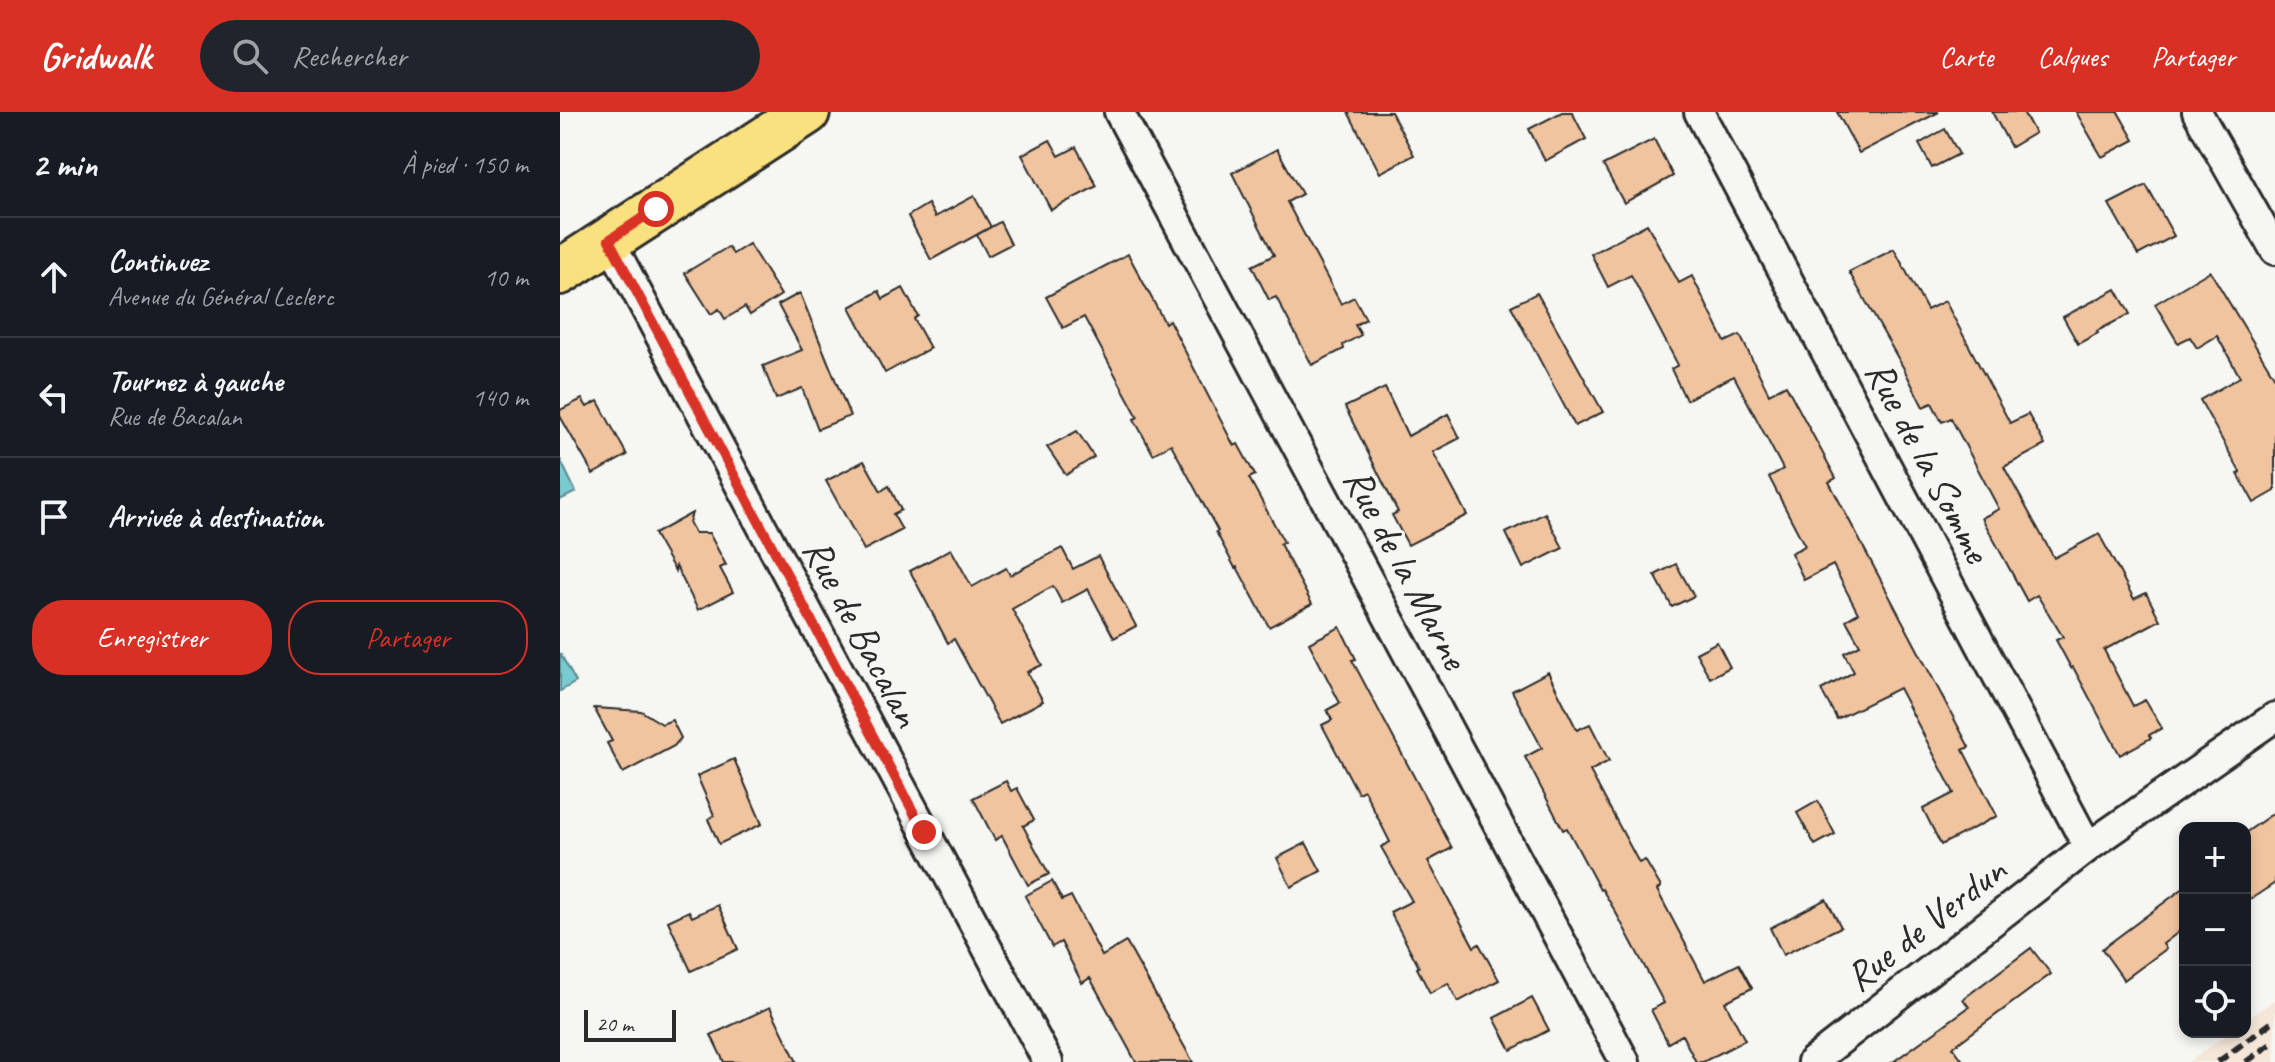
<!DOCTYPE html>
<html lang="fr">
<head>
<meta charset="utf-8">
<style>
  body { margin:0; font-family:Caveat,sans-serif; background:#20242c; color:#f1f3f6 }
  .controls { position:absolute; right:24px; bottom:24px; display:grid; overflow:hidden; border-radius:16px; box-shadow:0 4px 12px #0003 }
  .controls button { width:72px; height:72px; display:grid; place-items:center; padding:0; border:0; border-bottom:2px solid #363941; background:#171b24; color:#f1f3f6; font:40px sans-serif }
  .scale { position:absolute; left:24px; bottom:20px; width:92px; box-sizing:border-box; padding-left:8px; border:4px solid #2b2b2b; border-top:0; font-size:22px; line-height:28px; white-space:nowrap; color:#2b2b2b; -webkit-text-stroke:6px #f6f6f2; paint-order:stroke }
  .stop { position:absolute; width:24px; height:24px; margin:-18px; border:6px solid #d93025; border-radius:50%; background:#fff }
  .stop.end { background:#d93025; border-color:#fff; box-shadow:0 2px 8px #0008 }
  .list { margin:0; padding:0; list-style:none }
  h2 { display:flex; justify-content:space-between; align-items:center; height:104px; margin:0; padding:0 32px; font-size:34px }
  h2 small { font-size:26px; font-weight:400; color:#9ea1a6 }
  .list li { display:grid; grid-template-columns:52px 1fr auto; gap:24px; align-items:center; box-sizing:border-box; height:120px; padding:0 32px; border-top:2px solid #363941 }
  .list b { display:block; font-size:30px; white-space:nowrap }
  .list p { margin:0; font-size:26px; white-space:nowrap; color:#9ea1a6 }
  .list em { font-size:26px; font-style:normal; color:#9ea1a6 }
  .actions { display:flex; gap:16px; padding:24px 32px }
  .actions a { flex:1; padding:18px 0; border:2px solid #d93025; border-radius:32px; text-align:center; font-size:28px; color:#d93025 }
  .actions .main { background:#d93025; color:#fff }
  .icon { flex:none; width:44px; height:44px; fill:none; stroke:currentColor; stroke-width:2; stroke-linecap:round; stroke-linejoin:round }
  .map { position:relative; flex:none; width:1715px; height:950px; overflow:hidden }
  header { display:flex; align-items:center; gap:48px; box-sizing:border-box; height:112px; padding:0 40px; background:#d93025; color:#fff }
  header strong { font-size:38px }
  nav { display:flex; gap:44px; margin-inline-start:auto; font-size:28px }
  .search { width:560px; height:72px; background:#20242c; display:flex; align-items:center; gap:20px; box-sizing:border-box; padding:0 28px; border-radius:44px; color:#9ea1a6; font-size:30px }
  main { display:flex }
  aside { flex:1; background:#171b24 }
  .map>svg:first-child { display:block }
  .built { fill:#f4e7d9 }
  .water { fill:#7acbd1; stroke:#5a8b8f; stroke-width:2 }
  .building { fill:#f1c4a0; stroke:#2b2b2b; stroke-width:2 }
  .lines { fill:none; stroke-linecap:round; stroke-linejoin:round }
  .street-casing { stroke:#2b2b2b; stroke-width:34 }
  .primary-casing { stroke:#2b2b2b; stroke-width:50 }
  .street { stroke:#f6f6f2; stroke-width:28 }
  .primary { stroke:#fae180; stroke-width:44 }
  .rail { stroke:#2b2b2b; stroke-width:6; stroke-dasharray:12 6; stroke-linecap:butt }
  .route { stroke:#d93025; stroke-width:10 }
  .labels { text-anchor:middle; stroke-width:6; stroke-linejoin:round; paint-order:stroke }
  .street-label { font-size:40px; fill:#2b2b2b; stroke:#f6f6f2 }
</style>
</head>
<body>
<header>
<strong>Gridwalk</strong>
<div class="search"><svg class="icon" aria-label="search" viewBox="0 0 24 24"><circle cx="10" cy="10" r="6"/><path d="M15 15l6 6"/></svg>Rechercher</div>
<nav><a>Carte</a><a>Calques</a><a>Partager</a></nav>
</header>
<main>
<aside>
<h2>2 min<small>À pied · 150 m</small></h2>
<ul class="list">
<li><svg class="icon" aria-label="ahead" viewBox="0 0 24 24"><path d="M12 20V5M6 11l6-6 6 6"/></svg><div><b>Continuez</b><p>Avenue du Général Leclerc</p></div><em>10 m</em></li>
<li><svg class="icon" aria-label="left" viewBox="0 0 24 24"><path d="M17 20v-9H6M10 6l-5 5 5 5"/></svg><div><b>Tournez à gauche</b><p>Rue de Bacalan</p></div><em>140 m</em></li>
<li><svg class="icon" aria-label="arrive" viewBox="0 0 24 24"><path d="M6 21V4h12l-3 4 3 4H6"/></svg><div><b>Arrivée à destination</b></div></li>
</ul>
<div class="actions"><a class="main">Enregistrer</a><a>Partager</a></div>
</aside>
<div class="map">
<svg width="1715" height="950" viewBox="0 0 1715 950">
  <rect width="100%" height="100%" fill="#f6f6f2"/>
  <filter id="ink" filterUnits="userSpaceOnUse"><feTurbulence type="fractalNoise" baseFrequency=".0125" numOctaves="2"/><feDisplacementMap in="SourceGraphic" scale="16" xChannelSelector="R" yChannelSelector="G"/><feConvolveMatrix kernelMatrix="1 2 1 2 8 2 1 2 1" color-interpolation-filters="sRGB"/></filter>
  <g filter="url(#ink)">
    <!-- built -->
    <path class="built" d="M1715 887V950H1629L1670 920H1685V909Z"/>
    <!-- water -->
    <g class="water">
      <path d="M0 347 16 380 0 388Z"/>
      <path d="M0 541 16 570 0 579Z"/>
    </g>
    <!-- building -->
    <g class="building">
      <path d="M788 0H831L854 43 820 61Z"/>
      <path d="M1002 0H1012L1026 27 985 49 969 17Z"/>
      <path d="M1277 0H1379L1299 41Z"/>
      <path d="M1432 0H1463L1475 21 1451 35Z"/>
      <path d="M1516 0H1558L1574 28 1542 45Z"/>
      <path d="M1385 17 1399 42 1372 56 1359 32Z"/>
      <path d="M1094 27 1113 64 1064 91 1043 53Z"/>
      <path d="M490 28 499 44 516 35 537 74 491 98 462 43Z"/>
      <path d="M717 37 742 82 727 90 781 192 794 185 806 207 795 213 801 223 783 233 784 237 752 253 716 185 709 188 692 154 714 143 672 61Z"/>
      <path d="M1586 73 1614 124 1578 143 1549 92Z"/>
      <path d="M414 84 431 115 371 148 348 104 368 92 375 105Z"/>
      <path d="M440 110 451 132 428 144 417 123Z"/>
      <path d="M1087 112 1119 171 1132 164 1165 230 1180 223 1209 282 1226 273 1276 366 1269 370 1409 635 1403 638 1437 704 1381 733 1363 697 1394 681 1339 576 1277 607 1261 578 1294 560 1284 541 1300 533 1286 508 1298 501 1273 453 1244 468 1231 441 1245 434 1209 365 1223 357 1174 264 1126 288 1111 257 1118 253 1071 163 1048 175 1031 142Z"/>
      <path d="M189 132 221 183 190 203 185 195 165 207 159 197 151 202 125 161 168 135 173 142Z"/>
      <path d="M1334 137 1367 198 1385 189 1450 311 1468 302 1485 333 1444 355 1494 446 1539 422 1574 487 1586 481 1600 508 1544 538 1573 594 1585 588 1602 616 1589 623 1591 626 1560 643 1513 555 1511 556 1496 528 1503 525 1477 483 1467 489 1422 406 1439 397 1391 306 1382 310 1372 291 1363 295 1343 255 1289 160Z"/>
      <path d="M568 142 605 211 609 208 674 334 678 332 695 363 689 366 724 430 720 432 752 492 709 515 677 455 675 456 656 420 658 419 611 332 593 342 574 307 578 305 524 205 503 216 486 185Z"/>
      <path d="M1650 159 1715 266V379L1694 391 1678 362 1680 360 1640 288 1680 265 1657 224 1637 236 1630 225 1618 231 1595 192Z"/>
      <path d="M343 176 358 204 354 207 370 236 325 261 290 195 319 179 323 187Z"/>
      <path d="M1556 177 1570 202 1537 219 1538 221 1518 232 1503 205Z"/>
      <path d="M240 181 290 304 258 317 242 276 216 287 203 254 242 238 218 193Z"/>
      <path d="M977 181 1043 300 1015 314 951 194Z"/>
      <path d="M825 276 848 324 888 302 900 326 873 340 907 403 848 433 832 403 838 400 785 295Z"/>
      <path d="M22 287 27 295 38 289 67 343 33 362 0 304V298Z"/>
      <path d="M517 319 534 345 506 363 487 335Z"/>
      <path d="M304 349 321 379 329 374 341 398 333 402 342 418 304 438 266 369Z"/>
      <path d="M132 401 129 410 135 421H149L166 453 160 456 173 480 138 498 116 454 115 459 94 422Z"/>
      <path d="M985 401 1003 436 963 456 946 421Z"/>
      <path d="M502 436 513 457 538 444 576 514 554 526 528 477 502 491 493 474 452 497 482 553 467 560 483 589 440 612 394 527 388 531 350 459 391 437 412 475 446 456 450 463Z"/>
      <path d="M1116 452 1134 484 1112 495 1095 463Z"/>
      <path d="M780 515 796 547 792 548 892 736 868 749 914 835 919 832 939 868 898 890 888 871 870 881 857 856 859 855 830 800 852 789 821 735 830 730 804 678 798 681 762 613 772 608 767 598 780 591 749 531Z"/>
      <path d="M1157 530 1170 555 1150 566 1136 541Z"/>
      <path d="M988 560 1017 618 1030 612 1049 649 1030 659 1079 751 1085 748 1101 775 1097 778 1145 869 1179 852 1192 876 1165 890 1185 928 1143 950H1136L1122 923 1108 931 1091 898 1104 891 1055 799 1042 777 1040 778 1007 716 1003 718 965 645 982 636 952 579Z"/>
      <path d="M34 596 81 599 102 612 112 608 121 626 114 634 63 661 47 631 52 629Z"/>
      <path d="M174 647 202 712 159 732 148 707 154 703 137 664Z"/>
      <path d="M446 669 451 679 457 676 474 708 463 714 489 762 468 773 442 724 435 728 413 686Z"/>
      <path d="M1258 689 1275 722 1255 733 1237 701Z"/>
      <path d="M1715 700V771L1685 791V721Z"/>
      <path d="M746 731 761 759 731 775 717 746Z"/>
      <path d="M492 769 502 788 511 784 542 844 566 830 633 950H576L530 866 522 871 501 830 492 835 465 784Z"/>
      <path d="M1625 775V815L1603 832 1606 837 1564 868 1542 837Z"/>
      <path d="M1266 787 1281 815 1223 843 1210 816Z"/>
      <path d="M158 793 178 837 131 859 108 809 129 799 132 805Z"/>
      <path d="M1471 836 1491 862 1393 935 1404 950H1333L1409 895 1403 887Z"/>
      <path d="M972 886 989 918 951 938 934 906Z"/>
      <path d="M210 895 237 950H164L151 923Z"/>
    </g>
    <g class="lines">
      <!-- street casing -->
      <g class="street-casing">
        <g id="street">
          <path d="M559 0 1065 950"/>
          <path d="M1139 0 1528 735"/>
          <path d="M1637 0 1715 138"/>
          <path d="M49 128 488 950"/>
          <path d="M1252 950 1528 735 1715 605"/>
        </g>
      </g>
      <!-- primary casing -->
      <g class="primary-casing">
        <path id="primary" d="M0 160 247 0"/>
      </g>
      <!-- street -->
      <use href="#street" class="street"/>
      <!-- primary -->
      <use href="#primary" class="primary"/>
      <!-- rail -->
      <g class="rail">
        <path d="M1658 950 1715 908"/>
        <path d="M1686 950 1715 929"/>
      </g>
    </g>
  </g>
  <g class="lines" filter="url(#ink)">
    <!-- route -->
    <path class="route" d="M96 97 49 128 364 720"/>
  </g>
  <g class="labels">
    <!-- street labels -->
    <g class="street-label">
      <text transform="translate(1369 349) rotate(62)" y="14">Rue de la Somme</text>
      <text transform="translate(847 456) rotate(62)" y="14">Rue de la Marne</text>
      <text transform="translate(303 520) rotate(62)" y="14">Rue de Bacalan</text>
      <text transform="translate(1365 811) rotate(-38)" y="14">Rue de Verdun</text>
    </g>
  </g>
</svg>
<div class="controls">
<button>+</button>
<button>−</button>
<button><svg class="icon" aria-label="locate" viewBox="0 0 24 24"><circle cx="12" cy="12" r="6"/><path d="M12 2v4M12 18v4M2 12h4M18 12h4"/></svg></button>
</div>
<div class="scale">20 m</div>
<div class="stop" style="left:96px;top:97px"></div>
<div class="stop end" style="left:364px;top:720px"></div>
</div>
</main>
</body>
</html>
